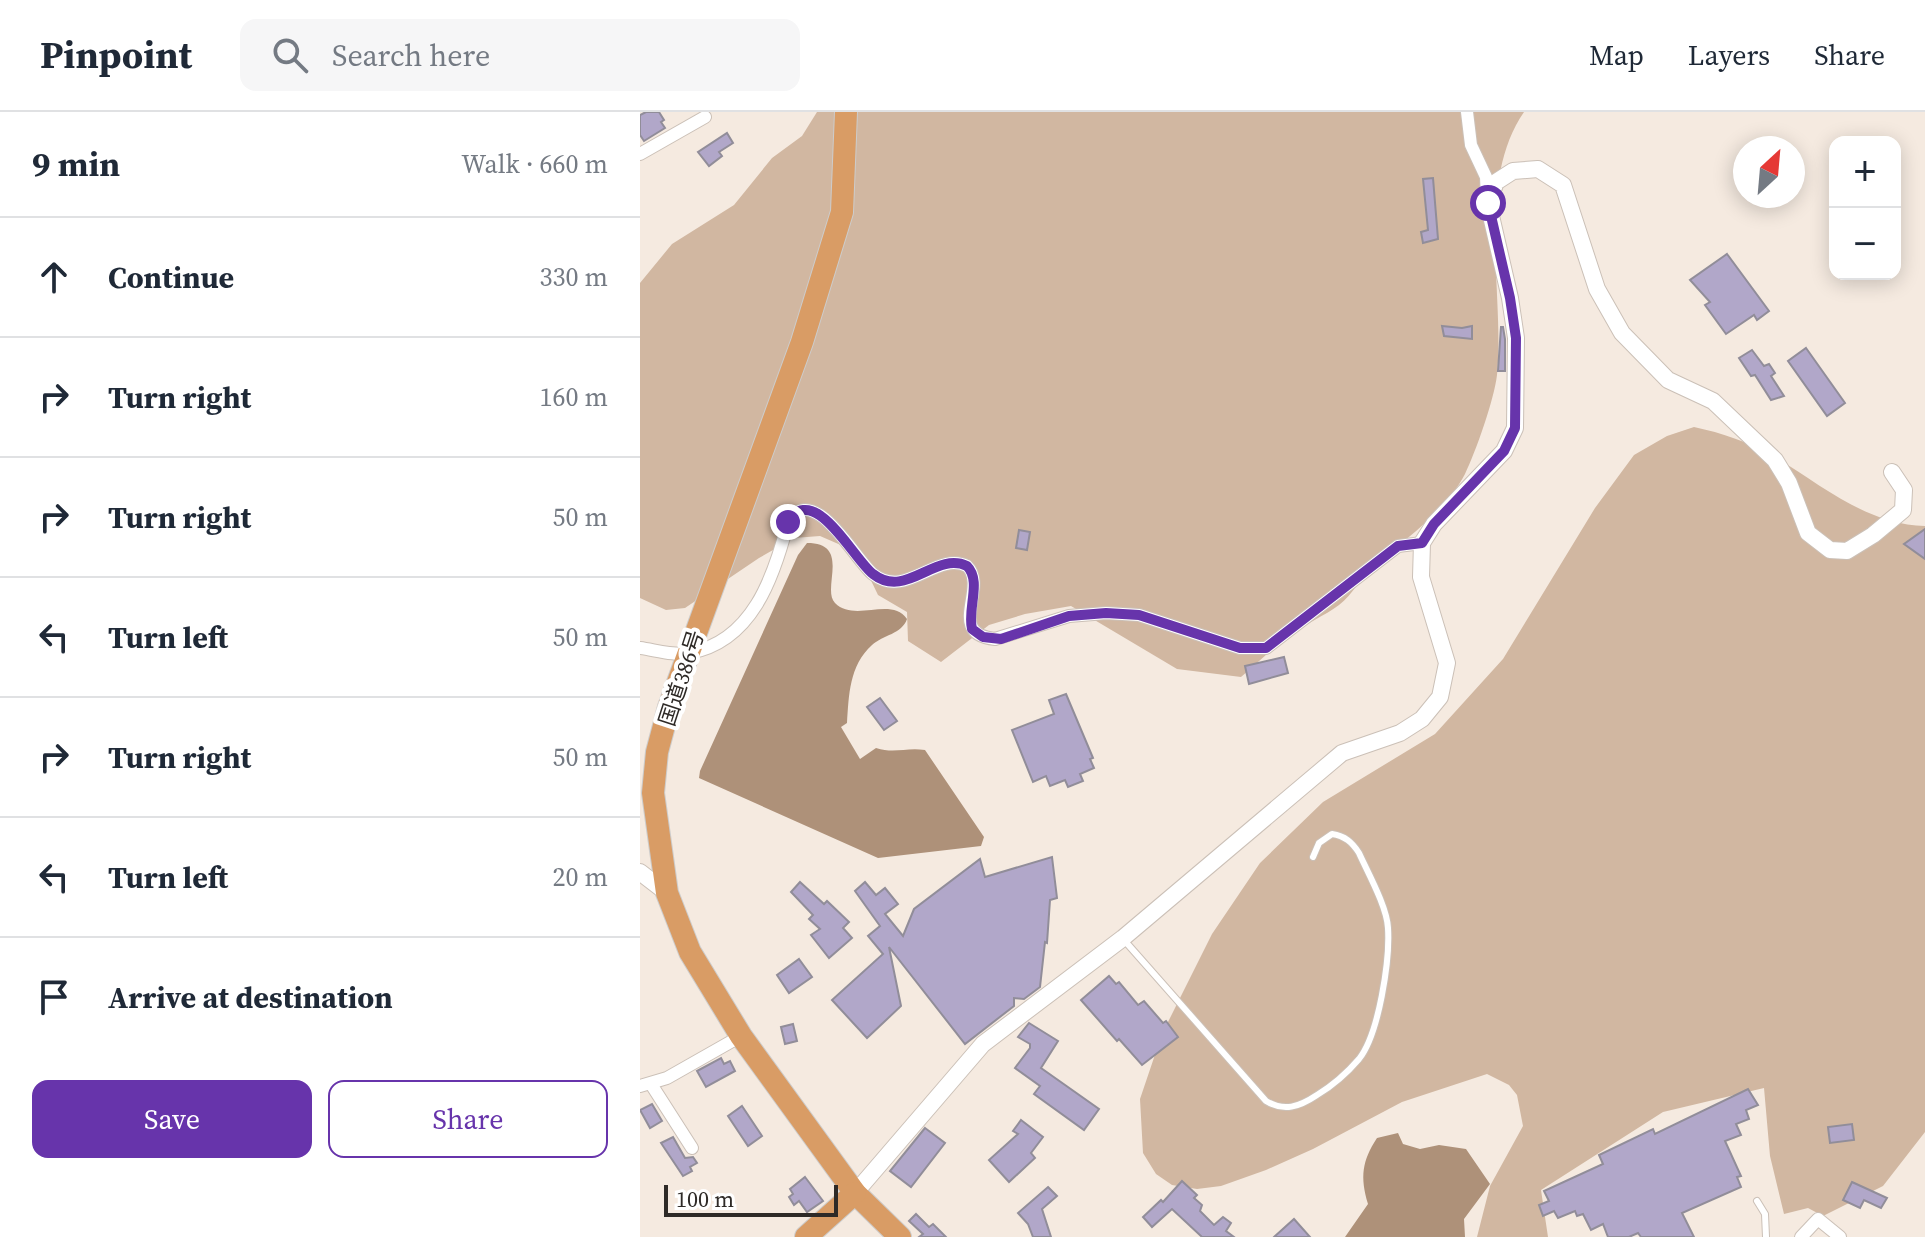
<!DOCTYPE html>
<html lang="en">
<head>
<meta charset="utf-8">
<style>
  body { margin:0; font-family:"Source Serif 4","Noto Sans JP",serif; background:#f6f6f7; color:#1f2937 }
  .controls { position:absolute; right:24px; top:24px; display:grid; overflow:hidden; border-radius:16px; box-shadow:0 4px 20px #0003 }
  .controls button { width:72px; height:72px; display:grid; place-items:center; padding:0; border:0; border-bottom:2px solid #e0e1e3; background:#fff; color:#1f2937; font:40px sans-serif }
  .compass { position:absolute; left:1093px; top:24px; width:72px; height:72px; border-radius:50%; background:#fff; box-shadow:0 4px 20px #0003; rotate:26deg }
  .scale { position:absolute; left:24px; bottom:20px; width:174px; box-sizing:border-box; padding-left:8px; border:4px solid #2e2a27; border-top:0; font-size:22px; line-height:28px; white-space:nowrap; color:#2e2a27; -webkit-text-stroke:6px #fff; paint-order:stroke }
  .stop { position:absolute; width:24px; height:24px; margin:-18px; border:6px solid #6734ab; border-radius:50%; background:#fff }
  .stop.end { background:#6734ab; border-color:#fff; box-shadow:0 2px 8px #0008 }
  .list { margin:0; padding:0; list-style:none }
  h2 { display:flex; justify-content:space-between; align-items:center; height:104px; margin:0; padding:0 32px; font-size:34px }
  h2 small { font-size:26px; font-weight:400; color:#747a83 }
  .list li { display:grid; grid-template-columns:52px 1fr auto; gap:24px; align-items:center; box-sizing:border-box; height:120px; padding:0 32px; border-top:2px solid #e0e1e3 }
  .list b { display:block; font-size:30px; white-space:nowrap }
  .list em { font-size:26px; font-style:normal; color:#747a83 }
  .actions { display:flex; gap:16px; padding:24px 32px }
  .actions a { flex:1; padding:18px 0; border:2px solid #6734ab; border-radius:16px; text-align:center; font-size:28px; color:#6734ab }
  .actions .main { background:#6734ab; color:#fff }
  .icon { flex:none; width:44px; height:44px; fill:none; stroke:currentColor; stroke-width:2; stroke-linecap:round; stroke-linejoin:round }
  .map { position:relative; flex:none; width:1285px; height:1125px; overflow:hidden }
  header { display:flex; align-items:center; gap:48px; box-sizing:border-box; height:112px; padding:0 40px; background:#fff; border-bottom:2px solid #e0e1e3 }
  header strong { font-size:38px }
  nav { display:flex; gap:44px; margin-inline-start:auto; font-size:28px }
  .search { width:560px; height:72px; background:#f6f6f7; display:flex; align-items:center; gap:20px; box-sizing:border-box; padding:0 28px; border-radius:16px; color:#747a83; font-size:30px }
  main { display:flex }
  aside { flex:1; background:#fff }
  .map>svg:first-child { display:block }
  .green { fill:#d1b7a1 }
  .water { fill:#ae9179 }
  .building { fill:#b1a7c9; stroke:#918d99; stroke-width:2 }
  .lines { fill:none; stroke-linecap:round; stroke-linejoin:round }
  .lane-casing { stroke:#cbc0b7; stroke-width:8 }
  .street-casing { stroke:#cbc0b7; stroke-width:14 }
  .secondary-casing { stroke:#cbc0b7; stroke-width:18 }
  .highway-casing { stroke:#cdcccb; stroke-width:24 }
  .lane { stroke:#fff; stroke-width:6 }
  .street { stroke:#fff; stroke-width:12 }
  .secondary { stroke:#fff; stroke-width:16 }
  .highway { stroke:#d99c65; stroke-width:22 }
  .route { stroke:#6734ab; stroke-width:10 }
  .labels { text-anchor:middle; stroke-width:8; stroke-linejoin:round; paint-order:stroke }
  .street-label { font-size:22px; fill:#2e2a27; stroke:#fff }
</style>
</head>
<body>
<header>
<strong>Pinpoint</strong>
<div class="search"><svg class="icon" aria-label="search" viewBox="0 0 24 24"><circle cx="10" cy="10" r="6"/><path d="M15 15l6 6"/></svg>Search here</div>
<nav><a>Map</a><a>Layers</a><a>Share</a></nav>
</header>
<main>
<aside>
<h2>9 min<small>Walk · 660 m</small></h2>
<ul class="list">
<li><svg class="icon" aria-label="ahead" viewBox="0 0 24 24"><path d="M12 20V5M6 11l6-6 6 6"/></svg><div><b>Continue</b></div><em>330 m</em></li>
<li><svg class="icon" aria-label="right" viewBox="0 0 24 24"><path d="M7 20v-9h11M14 6l5 5-5 5"/></svg><div><b>Turn right</b></div><em>160 m</em></li>
<li><svg class="icon" aria-label="right" viewBox="0 0 24 24"><path d="M7 20v-9h11M14 6l5 5-5 5"/></svg><div><b>Turn right</b></div><em>50 m</em></li>
<li><svg class="icon" aria-label="left" viewBox="0 0 24 24"><path d="M17 20v-9H6M10 6l-5 5 5 5"/></svg><div><b>Turn left</b></div><em>50 m</em></li>
<li><svg class="icon" aria-label="right" viewBox="0 0 24 24"><path d="M7 20v-9h11M14 6l5 5-5 5"/></svg><div><b>Turn right</b></div><em>50 m</em></li>
<li><svg class="icon" aria-label="left" viewBox="0 0 24 24"><path d="M17 20v-9H6M10 6l-5 5 5 5"/></svg><div><b>Turn left</b></div><em>20 m</em></li>
<li><svg class="icon" aria-label="arrive" viewBox="0 0 24 24"><path d="M6 21V4h12l-3 4 3 4H6"/></svg><div><b>Arrive at destination</b></div></li>
</ul>
<div class="actions"><a class="main">Save</a><a>Share</a></div>
</aside>
<div class="map">
<svg width="1285" height="1125" viewBox="0 0 1285 1125">
  <rect width="100%" height="100%" fill="#f5eae0"/>
  <!-- green -->
  <g class="green">
    <path d="M177 0H884C835 71 865 183 857 263 854 288 836 339 825 362 806 399 766 427 735 452 721 464 713 483 699 493 684 504 667 511 652 522 634 534 618 551 601 565L537 557 431 494 385 502 349 513 301 550 268 529 267 500 238 483 225 456 203 434 180 424 154 426 119 446 45 496 26 498 0 486V171L32 132 94 93 132 46 162 24Z"/>
    <path d="M1054 315C1082 321 1109 330 1135 345 1181 373 1228 413 1285 414V1020L1243 1074 1183 1104 1168 1096 1144 1102 1130 1044 1124 976 1023 1000 901 1078 908 1125H837L850 1074 883 1014 877 983 869 973 847 962 762 990 673 1037 626 1058 581 1074 557 1077 532 1073 516 1062 503 1041 500 987 522 922 572 822 620 751 683 690 795 622 863 547 955 396 994 343 1027 324Z"/>
  </g>
  <!-- water -->
  <g class="water">
    <path d="M167 431C212 431 181 477 195 491 215 511 251 484 267 507 262 522 243 523 232 533 209 554 209 583 207 611L201 615 220 647 236 636C255 642 266 635 285 638L344 725 341 734 238 746 59 666 60 659 158 443Z"/>
    <path d="M758 1021 763 1032 780 1037 799 1033 826 1037 850 1072 824 1107 825 1125H705L728 1092C720 1065 722 1049 737 1026Z"/>
  </g>
  <!-- building -->
  <g class="building">
    <path d="M6 0H19L24 8 21 10 25 16 4 29 0 23V3Z"/>
    <path d="M87 21 93 31 79 40 82 44 69 54 58 40Z"/>
    <path d="M793 66 798 127 783 131 781 120 788 118 783 67Z"/>
    <path d="M1087 142 1129 199 1117 208 1114 203 1086 222 1065 193 1070 190 1050 168Z"/>
    <path d="M802 214 822 216 832 214V227L804 224Z"/>
    <path d="M861 215H863L865 227V259H858Z"/>
    <path d="M1166 236 1205 291 1187 304 1148 249Z"/>
    <path d="M1112 238 1124 254 1129 252 1135 261 1131 264 1144 284 1131 288 1115 263 1111 264 1099 246Z"/>
    <path d="M1285 417V447L1264 432Z"/>
    <path d="M379 418 390 420 387 438 376 436Z"/>
    <path d="M644 545 648 561 609 572 605 554Z"/>
    <path d="M426 582 453 646 450 647 454 656 440 662 443 669 428 675 425 668 410 674 406 664 393 670 372 618 414 602 409 588Z"/>
    <path d="M240 586 257 609 244 618 227 595Z"/>
    <path d="M412 745 417 786 410 788 407 831 405 830 400 875 384 887 374 886V894L325 932 249 835 261 894 227 926 192 888 243 842 228 824 240 814 215 779 225 770 236 783 245 776 258 792 245 802 263 824 274 797 340 747 345 765Z"/>
    <path d="M160 770 184 792 187 789 209 810 203 816 212 826 189 846 171 823 180 817 169 807 173 803 151 780Z"/>
    <path d="M159 847 172 865 149 881 137 863Z"/>
    <path d="M469 864 476 872 479 870 498 893 504 889 523 911 526 909 538 925 502 953 479 927 477 929 441 888Z"/>
    <path d="M389 911 418 929 401 956 459 997 444 1018 394 982 400 974 375 956 390 936V932L378 925Z"/>
    <path d="M153 912 157 929 145 932 141 915Z"/>
    <path d="M81 946 84 952 90 949 95 959 66 975 57 959Z"/>
    <path d="M1108 977 1118 993 1106 998 1109 1007 1096 1012 1101 1023 1085 1029 1101 1064 1097 1065 1101 1075 1042 1101 1054 1125H1001L998 1121 989 1125H968L963 1112 951 1118 943 1102 937 1104 935 1099 918 1106 914 1099 903 1104 899 1093 909 1089 904 1079 963 1052 959 1043 1013 1017 1015 1022Z"/>
    <path d="M12 992 22 1009 10 1016 0 998Z"/>
    <path d="M102 994 122 1024 108 1034 88 1004Z"/>
    <path d="M381 1008 403 1025 391 1041 395 1046 369 1070 349 1048 378 1022 373 1019Z"/>
    <path d="M1212 1012 1214 1028 1190 1031 1188 1015Z"/>
    <path d="M285 1016 305 1031 271 1075 250 1059Z"/>
    <path d="M33 1025 45 1046 53 1045 57 1051 50 1055 52 1059 43 1064 21 1031Z"/>
    <path d="M165 1065 183 1089 167 1100 159 1089 154 1093 149 1085 153 1082 150 1077Z"/>
    <path d="M542 1069 557 1083 554 1086 562 1093 560 1099 574 1113 583 1105 591 1111 586 1119 594 1125H562L532 1097 512 1115 503 1105 521 1088 523 1090Z"/>
    <path d="M1212 1070 1247 1086 1241 1096 1224 1088 1220 1096 1203 1088Z"/>
    <path d="M408 1075 417 1084 402 1097 411 1125H393L388 1112 378 1101Z"/>
    <path d="M276 1102 289 1115 293 1112 306 1125H279L283 1122 269 1109Z"/>
    <path d="M654 1107 670 1125H634Z"/>
  </g>
  <g class="lines">
    <!-- lane casing -->
    <g class="lane-casing">
      <g id="lane">
        <path d="M484 828 626 989C644 1000 659 995 677 983 692 974 707 961 719 947 739 922 750 848 748 816 747 795 728 761 719 741 712 730 705 724 692 722L679 731 673 745"/>
        <path d="M1117 1089 1125 1102 1126 1125"/>
      </g>
    </g>
    <!-- street casing -->
    <g class="street-casing">
      <g id="street">
        <path d="M827 0 831 33 846 65 847 87"/>
        <path d="M0 42 65 5"/>
        <path d="M0 536C15 538 35 544 49 541 112 530 134 465 148 410 174 368 215 448 233 462 266 488 296 439 327 454 349 475 305 522 355 527L429 504 466 501 499 503 600 536H626L758 434 782 431"/>
        <path d="M11 972 52 1036"/>
        <path d="M0 974 27 966 101 924"/>
        <path d="M1161 1125 1178 1107 1200 1125"/>
      </g>
    </g>
    <!-- secondary casing -->
    <g class="secondary-casing">
      <g id="secondary">
        <path d="M0 760 27 781"/>
        <path d="M215 1081 343 932 483 826 702 641 760 621 782 607 800 585 807 551 781 465 782 431 794 412 864 339 875 316 876 226 870 186 848 91 856 70 873 59 898 57 923 73 957 177 982 221 1028 268 1073 289 1135 348 1149 371 1168 421 1190 438 1207 439 1233 423 1263 398 1264 378 1252 360"/>
      </g>
    </g>
    <!-- highway casing -->
    <g class="highway-casing">
      <g id="highway">
        <path d="M206 0 202 100 162 230 29 595 17 640 13 681 27 781 50 840 101 924 215 1081 260 1125"/>
        <path d="M166 1125 215 1081"/>
      </g>
    </g>
    <!-- lane -->
    <use href="#lane" class="lane"/>
    <!-- street -->
    <use href="#street" class="street"/>
    <!-- secondary -->
    <use href="#secondary" class="secondary"/>
    <!-- highway -->
    <use href="#highway" class="highway"/>
  </g>
  <g class="lines">
    <!-- route -->
    <path class="route" d="M148 410C174 368 214 448 233 462 266 488 295 439 327 454 342 469 327 497 332 517L343 525 361 527 429 504 466 501 499 503 600 536H626L758 434 782 431 794 412 864 339 875 316 876 226 870 186 848 91"/>
  </g>
  <g class="labels">
    <!-- street labels -->
    <g class="street-label">
      <text transform="translate(41 566) rotate(-72)" y="8">国道386号</text>
    </g>
  </g>
</svg>
<div class="controls">
<button>+</button>
<button>−</button>
</div>
<svg class="compass" viewBox="-18 -18 36 36"><path d="M0-13l5 13h-10z" fill="#e53935"/><path d="M0 13l5-13h-10z" fill="#747a83"/></svg>
<div class="scale">100 m</div>
<div class="stop" style="left:848px;top:91px"></div>
<div class="stop end" style="left:148px;top:410px"></div>
</div>
</main>
</body>
</html>
